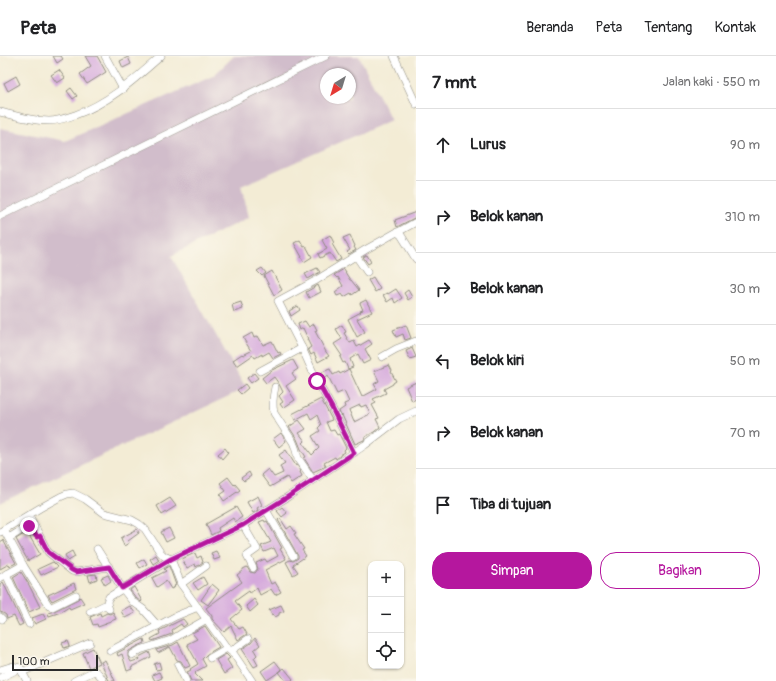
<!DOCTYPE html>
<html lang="id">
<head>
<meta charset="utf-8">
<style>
  body { margin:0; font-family:Pangolin,sans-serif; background:#f6f6f6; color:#202124 }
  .controls { position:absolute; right:12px; bottom:12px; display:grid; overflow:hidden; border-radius:8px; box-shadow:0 1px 3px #0004 }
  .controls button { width:36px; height:36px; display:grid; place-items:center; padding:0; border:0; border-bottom:1px solid #e0e0e0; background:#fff; color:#202124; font:20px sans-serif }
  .compass { position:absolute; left:320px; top:12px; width:36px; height:36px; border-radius:50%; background:#fff; box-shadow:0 1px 3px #0004; rotate:218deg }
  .scale { position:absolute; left:12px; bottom:10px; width:86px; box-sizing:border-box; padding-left:4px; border:2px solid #2b2b2b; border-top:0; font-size:11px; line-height:14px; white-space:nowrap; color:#2b2b2b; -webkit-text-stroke:3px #fbf7ec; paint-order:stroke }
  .stop { position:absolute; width:12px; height:12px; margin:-9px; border:3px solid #b5179e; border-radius:50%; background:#fff }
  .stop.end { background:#b5179e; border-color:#fff; box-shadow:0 1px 4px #0008 }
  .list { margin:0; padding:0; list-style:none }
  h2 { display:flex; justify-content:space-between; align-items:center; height:52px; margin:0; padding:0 16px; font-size:17px }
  h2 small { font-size:13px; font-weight:400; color:#757577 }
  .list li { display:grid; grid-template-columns:26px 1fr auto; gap:12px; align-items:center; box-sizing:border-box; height:72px; padding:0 16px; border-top:1px solid #e0e0e0 }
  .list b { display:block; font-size:15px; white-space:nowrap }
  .list em { font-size:13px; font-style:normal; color:#757577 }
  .actions { display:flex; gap:8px; padding:12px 16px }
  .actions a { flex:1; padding:9px 0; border:1px solid #b5179e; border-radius:16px; text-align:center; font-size:14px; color:#b5179e }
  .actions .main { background:#b5179e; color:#fff }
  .icon { flex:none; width:22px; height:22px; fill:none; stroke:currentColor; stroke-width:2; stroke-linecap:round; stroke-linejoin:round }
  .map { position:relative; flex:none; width:416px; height:625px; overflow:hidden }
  header { display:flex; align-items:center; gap:24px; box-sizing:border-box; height:56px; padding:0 20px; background:#fff; border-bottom:1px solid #e0e0e0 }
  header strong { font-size:19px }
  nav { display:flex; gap:22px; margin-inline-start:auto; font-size:14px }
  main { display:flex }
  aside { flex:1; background:#fff }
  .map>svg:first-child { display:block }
  .industrial { fill:#d1bdcb; fill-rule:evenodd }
  .building { fill:#d5a9dc; fill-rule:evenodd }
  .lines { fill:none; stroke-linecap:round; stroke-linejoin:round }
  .minor-casing { stroke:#8f8c80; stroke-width:8 }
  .minor { stroke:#fff; stroke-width:7 }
  .route { stroke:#b5179e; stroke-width:5 }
</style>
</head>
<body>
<header>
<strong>Peta</strong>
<nav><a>Beranda</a><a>Peta</a><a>Tentang</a><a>Kontak</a></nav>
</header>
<main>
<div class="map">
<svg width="416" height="625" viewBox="0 0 416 625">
  <rect width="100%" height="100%" fill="#fbf7ec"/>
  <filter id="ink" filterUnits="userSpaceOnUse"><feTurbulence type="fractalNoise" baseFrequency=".025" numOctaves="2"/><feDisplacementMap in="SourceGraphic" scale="8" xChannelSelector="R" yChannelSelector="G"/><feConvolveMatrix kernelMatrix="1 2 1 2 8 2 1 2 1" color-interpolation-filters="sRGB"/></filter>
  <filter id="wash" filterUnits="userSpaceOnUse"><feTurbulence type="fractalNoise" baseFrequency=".012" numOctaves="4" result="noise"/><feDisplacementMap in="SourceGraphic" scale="16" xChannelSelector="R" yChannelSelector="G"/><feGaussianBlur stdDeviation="0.9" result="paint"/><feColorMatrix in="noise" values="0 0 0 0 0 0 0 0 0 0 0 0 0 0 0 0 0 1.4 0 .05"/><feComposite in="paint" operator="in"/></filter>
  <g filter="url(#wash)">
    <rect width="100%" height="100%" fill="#f3ecd5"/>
    <!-- industrial -->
    <path class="industrial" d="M234 0H359L391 64 241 130 249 161 171 200 246 332 0 447V72L65 85 213 20ZM326 18H350V42H326Z"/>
    <g id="blocks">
      <!-- building -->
      <g class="building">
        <path d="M53 0H61L63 3 57 7Z"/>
        <path d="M85 0H97L106 16 87 28 80 18 91 10Z"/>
        <path d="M128 1 131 8 123 12 120 5Z"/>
        <path d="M59 14 65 22 57 27 51 19Z"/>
        <path d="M16 20 20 28 8 35 4 27Z"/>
        <path d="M71 32 77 40 73 43 67 35Z"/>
        <path d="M416 156V161L397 171 395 164Z"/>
        <path d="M330 179 334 187 332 188 341 203 336 206 330 197 320 202 318 198 327 193 322 184Z"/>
        <path d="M350 179 355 190 354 191 356 194 349 198 347 196 350 194 343 182Z"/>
        <path d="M300 184 304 191 306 190 312 201 304 206 301 201H302L294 187Z"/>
        <path d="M367 199 371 206 368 208 363 201Z"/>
        <path d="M262 212 266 217 262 220 257 215Z"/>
        <path d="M317 212 320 216 308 223 305 218Z"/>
        <path d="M344 213 346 216H345L350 224H351L359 234 352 239 351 237 344 241 342 238 337 240 335 236 343 230 338 221 337 222 334 219Z"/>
        <path d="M272 215 282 234 274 239 264 220Z"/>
        <path d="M373 221 380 233 375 236 368 224Z"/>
        <path d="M318 229 321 236 309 242 306 236Z"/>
        <path d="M396 233 402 242 395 247 393 242 387 246 383 239 387 237 388 238Z"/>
        <path d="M408 234 412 241 408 244 404 237Z"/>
        <path d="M366 244 372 256 357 263 365 276 357 281 348 263 361 256 360 255 363 254 360 247Z"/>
        <path d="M241 246 243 253 234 256 232 249Z"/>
        <path d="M298 250 300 254 291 260 289 255Z"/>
        <path d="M305 265 309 271 314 268 317 274 315 275 326 296 329 300 318 306 314 297 311 299 308 293 311 291 307 283H308L303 272 300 274 298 268Z"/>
        <path d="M342 269 346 276 344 277 350 287 354 285 357 291 369 284 372 288 365 293 371 304 363 308 358 298 350 303 353 311 348 313 345 306 343 307 340 301 342 300 334 288 342 283 336 273Z"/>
        <path d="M406 269 411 282 405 284 403 278 396 281 393 274Z"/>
        <path d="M252 277 254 282 258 280 263 289 272 285 278 297 280 296 281 298 273 302 269 296 262 300V298L255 302 253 299 237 310 233 304 242 298 243 299 251 295 243 282Z"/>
        <path d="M412 292 416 301 410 303 406 295Z"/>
        <path d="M293 304 298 313 292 317 296 323 286 330 295 344 283 352 280 348 283 346 279 340 283 336 279 328 274 321 266 327 262 322 272 314Z"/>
        <path d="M389 309 392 315 391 316 396 325 393 327V328L384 333 386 337 373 343 376 347 372 349 379 362 376 363 380 371 374 376 365 381V382L364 384 355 388 342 359 341 360 339 355 345 351 344 348 349 346 344 335 337 338 328 320 325 322 322 316 330 313 333 319 339 316 340 318 349 313 362 341 377 333 374 328 379 325 374 315ZM360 349 361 351 366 349 370 358 354 366 349 354Z"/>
        <path d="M254 317 258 322 251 327 247 322Z"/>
        <path d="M416 326V343L412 345 406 331Z"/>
        <path d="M245 328 248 332 241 338 237 334Z"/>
        <path d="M321 343 332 364 326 366 330 375 334 374 337 379 339 378 346 392 344 394 345 396 340 399V400L336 403 335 401 324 407 326 410 313 416 304 402 306 401 301 393 297 383 289 371 299 364 306 373 299 377 305 385 303 387 312 399 319 392 312 380 320 375 318 372 321 369 317 359 311 363 308 357 295 364 292 358Z"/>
        <path d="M281 377 286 385 279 391 273 383Z"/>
        <path d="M225 392 228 396 222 403 218 398Z"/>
        <path d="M286 394 296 410 297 409 301 415 300 416 302 420 291 427 287 421 270 431 261 419 268 413 274 421 283 417 280 410 285 407 279 399Z"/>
        <path d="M249 416 251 420 244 425 241 422Z"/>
        <path d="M228 421 234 429 235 428 240 434 224 445 220 439 226 435 220 427Z"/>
        <path d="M258 440 262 449 257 452 258 454 253 457 247 446Z"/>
        <path d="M170 442 176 450 162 459 157 450Z"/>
        <path d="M236 451 242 461 235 466 233 462 218 472 219 475 211 479 206 468Z"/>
        <path d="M282 451 287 457 282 461 277 455Z"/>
        <path d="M280 462 287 473 291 470 296 477 294 478 304 493 302 494 306 500 293 509 298 516 293 519 286 506 290 504 293 505 295 504 298 502V500L278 464Z"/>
        <path d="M264 464 265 466 267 465 282 492 280 493 286 503 265 514 271 528 275 526 281 536 275 539 271 533 260 539 257 532 250 537 249 535 235 545 242 554 231 563 239 573 243 571 247 578 238 584 231 570 224 576 212 563V560L206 552 242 526 237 519 243 514V513L247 511 250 516 255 517 258 513 256 507 265 503 267 506 278 500 274 492 264 496 261 490 271 486 259 466Z"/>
        <path d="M169 472 174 482 166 486 161 476Z"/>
        <path d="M137 473 139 477 128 485 129 487 124 490 121 482 132 476H131Z"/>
        <path d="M27 476 40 498 28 505 16 483Z"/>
        <path d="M3 484 16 507 10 510 9 508 0 513V486Z"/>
        <path d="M72 495 75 501 68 505 65 499Z"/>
        <path d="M216 495 220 502 214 504 211 497Z"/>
        <path d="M195 497 197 502 201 500 203 506 196 511 195 508 187 512 182 503Z"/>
        <path d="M156 499 159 504 153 508 150 503Z"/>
        <path d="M144 503 147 508 140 512 137 507Z"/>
        <path d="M53 506 58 511 41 519 38 513Z"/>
        <path d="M169 510 176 529 174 530 175 531 171 533 166 525 157 531 152 522 166 515 164 513Z"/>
        <path d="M21 516 28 527 40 551 29 556 13 521Z"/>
        <path d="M96 518 97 523 90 526 88 519Z"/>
        <path d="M108 519 111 525 105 529 101 522Z"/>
        <path d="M203 521 207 528 198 534 193 527Z"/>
        <path d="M3 526 23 568 19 570 14 560 7 563 6 559 3 557 0 556V528Z"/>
        <path d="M74 527 76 533 52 545 48 539Z"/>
        <path d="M212 528 219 534 208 549 201 544Z"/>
        <path d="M134 531 142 545 141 546 136 542 130 534Z"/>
        <path d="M80 541 84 547 70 553 69 551 61 556 49 560 48 557 54 555 78 543Z"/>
        <path d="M254 543 258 549 250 556 246 550Z"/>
        <path d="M281 549 284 555 279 557V559L275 561 273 558 272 559 269 554Z"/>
        <path d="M130 550 135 557 125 562 121 555Z"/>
        <path d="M113 556 116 563 105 567 106 568 98 571 97 568 93 569 90 561 100 557 101 560 107 557 110 558Z"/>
        <path d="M43 558 46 563 35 568 32 562Z"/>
        <path d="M183 563 187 568 183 571 181 568 172 574 173 577 169 579 152 585 151 583 160 578 159 575Z"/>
        <path d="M205 570 219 591 207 598 202 603 206 610 195 616 196 617 195 618 202 625H191L187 616 191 614 190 613 198 608 187 588 197 583 192 577Z"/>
        <path d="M255 582 260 589 254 594 257 599 254 602 258 609 254 611 242 593 251 587Z"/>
        <path d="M144 583 145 587 138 590 129 595 128 597V601L130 604 131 606 140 603 139 601 149 596 151 601 131 611 132 613 127 615 122 598 118 600 117 597Z"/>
        <path d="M68 585 70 590 64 592 62 587Z"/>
        <path d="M178 586 190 610 185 612 181 605 177 604 170 591 158 597 156 594 173 589Z"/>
        <path d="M93 592 100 607 89 612 83 597Z"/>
        <path d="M226 598 230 602 227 604 232 612 224 618 216 604Z"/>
        <path d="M105 604 111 616 115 625H109L101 606Z"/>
        <path d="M275 605 282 614 267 624 261 615Z"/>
        <path d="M159 606 161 613 156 614 154 608Z"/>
        <path d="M284 612 293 623 291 625H286L279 616Z"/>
        <path d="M159 616 162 622 155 625 152 619Z"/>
      </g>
    </g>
  </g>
  <g filter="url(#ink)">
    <use href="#blocks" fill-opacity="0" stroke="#8f8c80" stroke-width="1"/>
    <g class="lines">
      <!-- minor casing -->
      <g class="minor-casing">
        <g id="minor">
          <path d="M105 0 123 33"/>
          <path d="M394 0 416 48"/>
          <path d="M0 56C16 60 32 65 49 65 58 65 66 62 75 59 109 47 135 23 161 0"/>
          <path d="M0 160 326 0"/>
          <path d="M398 176 416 166"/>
          <path d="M356 200 367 216"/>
          <path d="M382 301 396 293 416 285"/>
          <path d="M260 315 302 292"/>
          <path d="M275 331C273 340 272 348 274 357L293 386 295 391 298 402 313 424"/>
          <path d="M354 397 332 352 317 325 302 292 278 245 315 225 365 194 397 176 401 179 416 203"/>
          <path d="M266 454 293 500"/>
          <path d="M29 459 48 496 72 515 76 516 109 511"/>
          <path d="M243 469 257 493 247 500 253 512"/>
          <path d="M4 474 23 509 49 550 52 551 76 539"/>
          <path d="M0 476 40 452 60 441 67 438 73 437 85 443 104 457 132 464 139 468 145 473 160 496 164 500 171 503 181 528 227 592 233 597 252 625"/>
          <path d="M9 482 28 470 30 471 34 477"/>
          <path d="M97 493 122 532 133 546 143 553 158 570"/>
          <path d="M6 518 29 568"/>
          <path d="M0 522 23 509"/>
          <path d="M181 528 206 510"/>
          <path d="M109 553C107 548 106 546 109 541L171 503 243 469 289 440 331 412 365 389 399 363 416 355"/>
          <path d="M90 556 107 548"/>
          <path d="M0 561 2 563"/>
          <path d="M110 595 176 560 198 551"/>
          <path d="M231 595 248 583"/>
          <path d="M132 599 140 594 171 584 184 576 207 563"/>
          <path d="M210 602 227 592"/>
          <path d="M178 609 186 625"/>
          <path d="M20 612 27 625"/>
          <path d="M0 614 13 610 20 612"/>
          <path d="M22 616 90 587"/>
          <path d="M0 622 20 612"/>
          <path d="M74 625 94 615C99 616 101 621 103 625"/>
        </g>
      </g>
      <!-- minor -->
      <use href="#minor" class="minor"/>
    </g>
  </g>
  <g class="lines" filter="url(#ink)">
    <!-- route -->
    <path class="route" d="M29 470 37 481 40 480 48 496 72 514 76 516 109 511 122 532 171 503 243 469 289 440 354 397 332 352 317 325"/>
  </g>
</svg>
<div class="controls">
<button>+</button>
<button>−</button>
<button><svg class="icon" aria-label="locate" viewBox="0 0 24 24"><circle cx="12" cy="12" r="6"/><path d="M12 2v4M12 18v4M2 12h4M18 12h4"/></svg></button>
</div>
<svg class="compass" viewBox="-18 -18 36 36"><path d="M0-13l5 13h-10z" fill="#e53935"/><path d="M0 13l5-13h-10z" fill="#757577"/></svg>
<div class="scale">100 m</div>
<div class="stop" style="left:317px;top:325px"></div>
<div class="stop end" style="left:29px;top:470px"></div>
</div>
<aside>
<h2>7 mnt<small>Jalan kaki · 550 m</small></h2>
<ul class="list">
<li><svg class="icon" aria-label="ahead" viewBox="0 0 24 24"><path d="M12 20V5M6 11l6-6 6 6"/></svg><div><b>Lurus</b></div><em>90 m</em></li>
<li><svg class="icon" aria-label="right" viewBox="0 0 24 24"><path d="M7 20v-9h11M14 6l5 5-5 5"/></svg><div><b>Belok kanan</b></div><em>310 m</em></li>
<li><svg class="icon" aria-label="right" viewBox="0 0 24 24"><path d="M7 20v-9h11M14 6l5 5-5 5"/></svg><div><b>Belok kanan</b></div><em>30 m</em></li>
<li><svg class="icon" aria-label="left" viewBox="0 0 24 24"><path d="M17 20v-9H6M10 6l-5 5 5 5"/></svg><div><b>Belok kiri</b></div><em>50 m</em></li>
<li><svg class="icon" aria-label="right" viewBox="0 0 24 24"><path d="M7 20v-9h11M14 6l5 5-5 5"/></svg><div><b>Belok kanan</b></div><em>70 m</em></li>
<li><svg class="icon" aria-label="arrive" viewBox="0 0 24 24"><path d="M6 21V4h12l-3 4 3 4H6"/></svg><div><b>Tiba di tujuan</b></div></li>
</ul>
<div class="actions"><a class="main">Simpan</a><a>Bagikan</a></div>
</aside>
</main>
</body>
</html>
